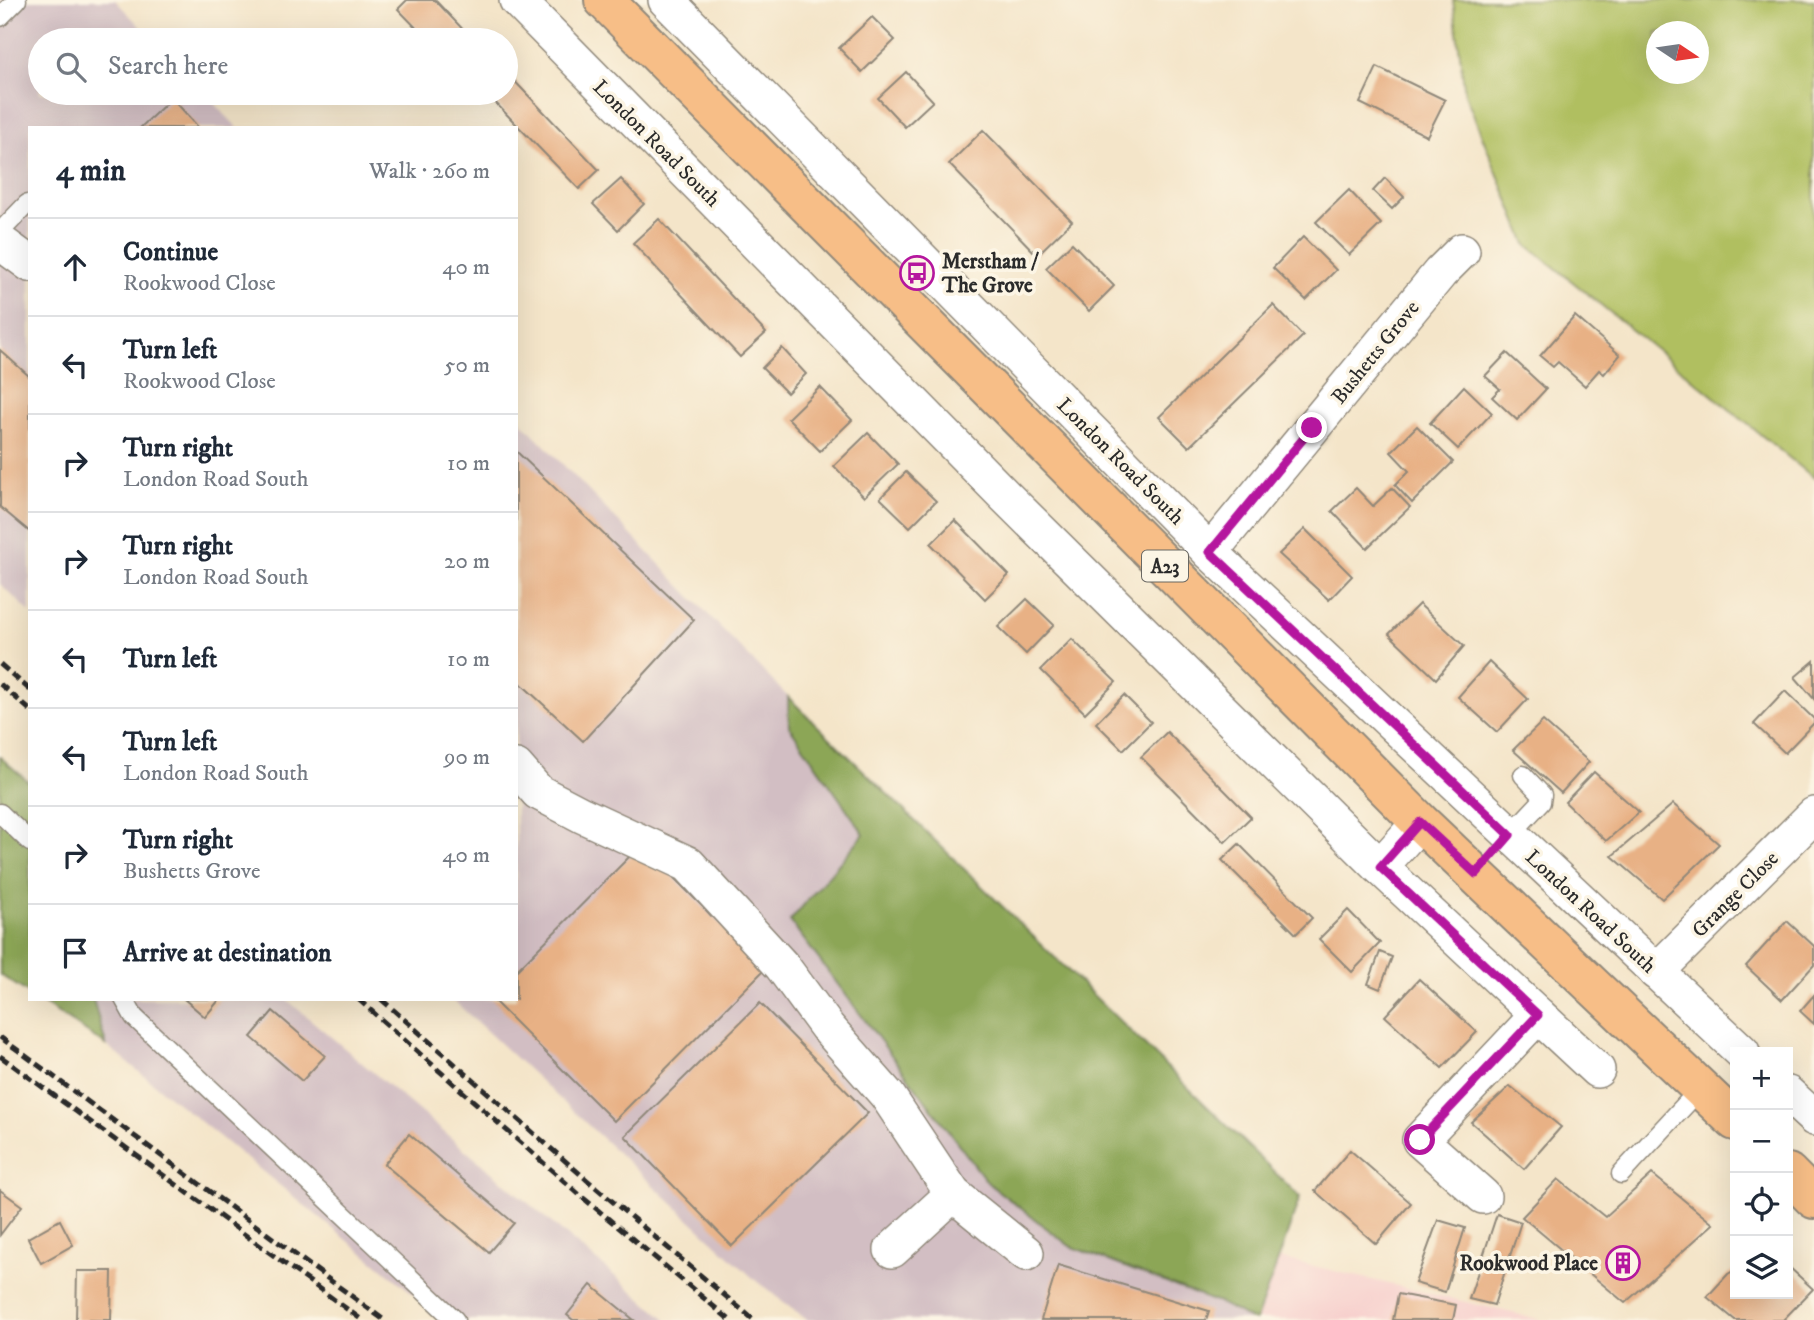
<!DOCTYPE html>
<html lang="en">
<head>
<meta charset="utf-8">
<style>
  body { margin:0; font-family:"IM FELL DW Pica",serif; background:#f2f2f3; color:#1f2937 }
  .controls { position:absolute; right:21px; bottom:21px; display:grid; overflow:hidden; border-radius:0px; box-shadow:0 7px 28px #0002 }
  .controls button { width:63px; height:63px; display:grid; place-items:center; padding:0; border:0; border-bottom:2px solid #e0e1e3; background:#fff; color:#1f2937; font:35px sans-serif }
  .compass { position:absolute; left:1646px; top:21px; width:63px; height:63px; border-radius:50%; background:#fff; box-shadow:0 7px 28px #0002; rotate:103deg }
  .stop { position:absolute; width:21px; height:21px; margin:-16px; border:5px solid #b5179e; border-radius:50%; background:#fff }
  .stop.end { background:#b5179e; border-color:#fff; box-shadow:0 2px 7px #0008 }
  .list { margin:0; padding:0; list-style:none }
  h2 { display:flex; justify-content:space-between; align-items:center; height:91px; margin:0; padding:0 28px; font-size:30px }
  h2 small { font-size:23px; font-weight:400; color:#747a83 }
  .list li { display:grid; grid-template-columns:46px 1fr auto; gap:21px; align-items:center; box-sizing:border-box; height:98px; padding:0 28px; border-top:2px solid #e0e1e3 }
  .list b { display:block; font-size:26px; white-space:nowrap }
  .list p { margin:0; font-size:23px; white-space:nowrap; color:#747a83 }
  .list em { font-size:23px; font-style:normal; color:#747a83 }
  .icon { flex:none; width:38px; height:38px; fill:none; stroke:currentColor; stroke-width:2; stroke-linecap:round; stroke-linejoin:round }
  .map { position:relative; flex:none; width:1814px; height:1320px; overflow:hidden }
  .search { position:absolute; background:#fff; box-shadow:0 7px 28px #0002; left:28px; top:28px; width:490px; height:77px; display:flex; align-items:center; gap:18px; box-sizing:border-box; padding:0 24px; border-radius:38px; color:#747a83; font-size:26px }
  .panel { position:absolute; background:#fff; box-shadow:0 7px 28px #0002; left:28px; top:126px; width:490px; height:875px; border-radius:0px }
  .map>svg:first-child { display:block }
  .built { fill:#f7d0cd }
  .industrial { fill:#d2bec3 }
  .green { fill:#b0bf61; stroke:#6e7546; stroke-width:2; fill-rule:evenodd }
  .forest { fill:#8ca657; stroke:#5c6841; stroke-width:2 }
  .building { fill:#e8b185 }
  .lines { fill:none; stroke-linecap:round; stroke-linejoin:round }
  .service-casing { stroke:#90887a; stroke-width:21 }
  .minor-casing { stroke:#90887a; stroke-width:38 }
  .primary-casing { stroke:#90887a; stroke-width:42 }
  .service { stroke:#fff; stroke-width:18 }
  .minor { stroke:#fff; stroke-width:35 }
  .primary { stroke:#f7be87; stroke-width:38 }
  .rail { stroke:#2b2b2b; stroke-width:5; stroke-dasharray:10 5; stroke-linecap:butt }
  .route { stroke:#b5179e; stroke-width:9 }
  .labels { text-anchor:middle; stroke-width:7; stroke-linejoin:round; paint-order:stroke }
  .shield { fill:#fcf5e5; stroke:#6a6863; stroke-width:2 }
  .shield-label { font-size:19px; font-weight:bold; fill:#2b2b2b }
  .street-label { font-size:21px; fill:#2b2b2b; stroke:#fcf5e5 }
  .poi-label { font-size:21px; font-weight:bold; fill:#2b2b2b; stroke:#fcf5e5; text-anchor:start }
</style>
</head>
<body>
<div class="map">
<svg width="1814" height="1320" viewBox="0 0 1814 1320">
  <rect width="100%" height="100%" fill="#fcf5e5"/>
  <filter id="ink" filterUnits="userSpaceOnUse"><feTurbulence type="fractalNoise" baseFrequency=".0143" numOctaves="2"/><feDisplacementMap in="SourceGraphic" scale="14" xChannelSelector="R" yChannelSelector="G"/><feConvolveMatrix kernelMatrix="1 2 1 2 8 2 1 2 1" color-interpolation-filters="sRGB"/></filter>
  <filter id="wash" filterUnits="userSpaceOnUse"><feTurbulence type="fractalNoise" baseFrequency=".00686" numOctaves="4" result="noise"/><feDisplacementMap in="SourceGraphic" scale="28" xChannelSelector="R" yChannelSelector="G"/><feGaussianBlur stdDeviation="1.57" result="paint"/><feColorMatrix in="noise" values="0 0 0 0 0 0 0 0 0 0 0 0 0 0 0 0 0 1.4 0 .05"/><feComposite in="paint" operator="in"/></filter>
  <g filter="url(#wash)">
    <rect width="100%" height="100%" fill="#f4e5c9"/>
    <!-- built -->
    <path class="built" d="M1279 1258 1542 1320H1256Z"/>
    <!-- industrial -->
    <g class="industrial">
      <path d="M0 0H115L153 40H40V93H204L238 128H30V612L0 584Z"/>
      <path d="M516 416 788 697 789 726 865 834 1224 1305 1251 1320H807L753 1278 452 999H516Z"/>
      <path d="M93 999H286L667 1320H446L106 1045Z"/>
    </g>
    <!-- green -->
    <path class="green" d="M1453 0H1814V478L1526 244 1465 94ZM1657 32H1699V74H1657Z"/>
    <!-- forest -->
    <g class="forest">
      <path d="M788 697 1300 1197 1279 1258 1256 1320H1251L1224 1305 1070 1246 988 1183 790 921 864 834 789 726Z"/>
      <path d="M0 757 30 783V994L0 975Z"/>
      <path d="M37 999H93L106 1045Z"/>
    </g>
    <g id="blocks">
      <!-- building -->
      <g class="building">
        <path d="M407 0H435L473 40H428L398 9Z"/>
        <path d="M872 17 895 40 862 72 839 48Z"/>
        <path d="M1377 67 1445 100 1427 136 1360 103Z"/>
        <path d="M506 72 599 170 579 189 486 93H506Z"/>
        <path d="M906 72 933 101 905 127 878 98Z"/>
        <path d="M172 98 199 128H140Z"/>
        <path d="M983 130 1072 221 1037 255 949 164Z"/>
        <path d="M1385 178 1404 197 1392 209 1373 191Z"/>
        <path d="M621 179 644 204 618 230 593 204Z"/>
        <path d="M1349 190 1381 224 1349 255 1316 222Z"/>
        <path d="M659 219 766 333 740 357 633 243Z"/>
        <path d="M1303 237 1336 270 1306 300 1273 268Z"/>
        <path d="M1072 243 1114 286 1089 311 1046 268Z"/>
        <path d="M1273 305 1303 336 1189 447 1159 417Z"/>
        <path d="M1575 316 1620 355 1604 374 1599 370 1585 386 1558 362 1553 367 1540 356Z"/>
        <path d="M782 348 806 374 787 393 762 368Z"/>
        <path d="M0 350 30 377V532L0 507Z"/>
        <path d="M1507 353 1546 389 1517 420 1492 397 1500 389 1485 376Z"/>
        <path d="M1464 386 1492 413 1458 449 1430 423Z"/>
        <path d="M820 387 852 420 820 451 788 418Z"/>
        <path d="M1417 426 1453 462 1412 503 1395 485 1409 471 1391 452Z"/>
        <path d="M868 433 898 464 864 497 834 466Z"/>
        <path d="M516 451 694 620 583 741 516 679Z"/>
        <path d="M906 472 936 501 910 527 880 498Z"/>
        <path d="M1356 488 1373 506 1392 488 1410 507 1367 548 1332 511Z"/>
        <path d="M955 520 1009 575 985 599 931 544Z"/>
        <path d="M1305 529 1352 576 1329 600 1279 554Z"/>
        <path d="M1027 599 1054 625 1026 654 998 627Z"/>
        <path d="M1419 604 1464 646 1436 679 1389 634Z"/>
        <path d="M1072 639 1116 682 1085 713 1041 670Z"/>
        <path d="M1814 661V699L1795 677Z"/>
        <path d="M1489 662 1528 699 1497 732 1458 697Z"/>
        <path d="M1785 691 1814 719V723L1785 753 1754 724Z"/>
        <path d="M1124 695 1151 722 1123 750 1096 723Z"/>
        <path d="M1543 721 1589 762 1561 793 1513 750Z"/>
        <path d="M1167 732 1251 817 1225 842 1141 757Z"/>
        <path d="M1594 772 1639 812 1606 841 1565 802Z"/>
        <path d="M1673 804 1719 844 1662 899 1612 856Z"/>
        <path d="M1239 844 1312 918 1296 934 1222 860Z"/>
        <path d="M641 845 765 969 614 1121 492 999H516V971Z"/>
        <path d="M1348 910 1380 943 1352 972 1319 939Z"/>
        <path d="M1787 921 1814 946V965L1782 1000 1746 966Z"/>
        <path d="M1380 952 1392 957 1380 989 1368 984Z"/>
        <path d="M1419 979 1477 1032 1442 1068 1385 1016Z"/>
        <path d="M1814 995V1024L1800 1011Z"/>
        <path d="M184 999H220L205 1017Z"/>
        <path d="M760 1003 868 1113 732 1246 625 1136Z"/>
        <path d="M273 1011 325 1056 302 1081 251 1037Z"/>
        <path d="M1510 1086 1561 1127 1524 1169 1471 1122Z"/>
        <path d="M409 1134 514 1223 489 1252 384 1164Z"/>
        <path d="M1350 1150 1411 1203 1376 1244 1315 1191Z"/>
        <path d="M1652 1174 1713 1224 1625 1303 1522 1217 1558 1179 1605 1217Z"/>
        <path d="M0 1190 22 1206 0 1235Z"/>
        <path d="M1497 1214 1521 1222 1494 1305 1469 1299Z"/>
        <path d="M60 1220 73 1245 41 1263 28 1238Z"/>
        <path d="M1438 1220 1465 1228 1445 1292 1415 1283Z"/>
        <path d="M1058 1265 1209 1311 1206 1320H1041Z"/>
        <path d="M1788 1266 1813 1289 1783 1320H1735L1707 1297 1728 1274 1735 1270V1294H1788Z"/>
        <path d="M77 1271H112L111 1320H76Z"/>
        <path d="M591 1285 634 1320H573L567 1315Z"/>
        <path d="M1398 1294 1456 1305 1453 1320H1393Z"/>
      </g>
    </g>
  </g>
  <g filter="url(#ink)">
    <use href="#blocks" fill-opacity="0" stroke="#90887a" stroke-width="2"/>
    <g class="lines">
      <!-- service casing -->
      <g class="service-casing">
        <g id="service">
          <path d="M0 17 17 0"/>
          <path d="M0 232 27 204"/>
          <path d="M0 813 30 842"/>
          <path d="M1510 835 1541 802 1542 795 1523 775"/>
          <path d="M124 999 134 1017 455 1320"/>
          <path d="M1621 1174 1701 1088"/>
        </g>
      </g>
      <!-- minor casing -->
      <g class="minor-casing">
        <g id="minor">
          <path d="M517 0 1005 496 1380 867 1420 822"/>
          <path d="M666 0 1210 552 1742 1052"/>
          <path d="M0 242 30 264"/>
          <path d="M1210 552 1440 273 1462 251"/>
          <path d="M516 767 538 792 582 815 688 864 782 966 827 1027 887 1095 953 1194 1026 1253"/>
          <path d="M1380 867 1538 1015 1420 1140 1483 1196"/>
          <path d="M1656 972 1814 815"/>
          <path d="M1538 1015 1597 1070"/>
          <path d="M1788 1094 1814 1118"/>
          <path d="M892 1250 953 1194"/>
        </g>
      </g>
      <!-- primary casing -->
      <g class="primary-casing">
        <g id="primary">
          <path d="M604 0 1420 822 1735 1121"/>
          <path d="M1788 1173 1814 1199"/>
        </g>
      </g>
      <!-- service -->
      <use href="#service" class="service"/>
      <!-- minor -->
      <use href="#minor" class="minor"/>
      <!-- primary -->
      <use href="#primary" class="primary"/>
      <!-- rail -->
      <g class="rail">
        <path d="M0 664 30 690"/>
        <path d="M0 684 30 710"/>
        <path d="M358 999 581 1196 730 1320"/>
        <path d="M381 999 587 1180 754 1320"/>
        <path d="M0 1037 384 1320"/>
        <path d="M0 1056 362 1320"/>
      </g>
    </g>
  </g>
  <g class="lines" filter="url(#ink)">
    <!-- route -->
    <path class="route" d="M1312 428 1210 552 1510 835 1476 874 1420 822 1380 867 1538 1015 1420 1140"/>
  </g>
  <!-- icons -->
  <defs>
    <g id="bus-ring" transform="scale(1.75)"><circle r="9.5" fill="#fcf5e5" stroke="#b5179e" stroke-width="1.5"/><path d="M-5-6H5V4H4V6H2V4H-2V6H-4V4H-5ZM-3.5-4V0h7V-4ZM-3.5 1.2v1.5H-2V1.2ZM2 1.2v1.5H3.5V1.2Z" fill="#b5179e"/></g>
    <g id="building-ring" transform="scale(1.75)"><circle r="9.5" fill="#fcf5e5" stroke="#b5179e" stroke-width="1.5"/><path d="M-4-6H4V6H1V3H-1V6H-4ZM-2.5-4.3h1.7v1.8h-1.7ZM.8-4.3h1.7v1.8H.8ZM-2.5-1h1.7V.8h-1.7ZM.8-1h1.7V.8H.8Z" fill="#b5179e"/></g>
  </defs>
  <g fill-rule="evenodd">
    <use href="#bus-ring" x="917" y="273"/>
    <use href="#building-ring" x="1623" y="1263"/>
  </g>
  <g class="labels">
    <!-- shield labels -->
    <rect class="shield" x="1142" y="550.5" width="46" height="31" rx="5"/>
    <g class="shield-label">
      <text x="1165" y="573">A23</text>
    </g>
    <!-- street labels -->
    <g class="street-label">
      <text transform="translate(657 143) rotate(45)" y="7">London Road South</text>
      <text transform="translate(1375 352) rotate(-51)" y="7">Bushetts Grove</text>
      <text transform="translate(1121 461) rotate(45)" y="7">London Road South</text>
      <text transform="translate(1735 894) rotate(-45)" y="7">Grange Close</text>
      <text transform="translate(1591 911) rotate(43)" y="7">London Road South</text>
    </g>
    <!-- poi labels -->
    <g class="poi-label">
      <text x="942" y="268">Merstham /<tspan x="942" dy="24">The Grove</tspan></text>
      <text x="1598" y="1270" text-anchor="end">Rookwood Place</text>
    </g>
  </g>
</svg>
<div class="controls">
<button>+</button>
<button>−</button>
<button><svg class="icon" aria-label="locate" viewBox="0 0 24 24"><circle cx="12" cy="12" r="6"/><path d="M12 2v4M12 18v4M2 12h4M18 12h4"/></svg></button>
<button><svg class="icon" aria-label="layers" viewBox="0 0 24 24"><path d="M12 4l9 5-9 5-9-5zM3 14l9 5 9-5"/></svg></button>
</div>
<svg class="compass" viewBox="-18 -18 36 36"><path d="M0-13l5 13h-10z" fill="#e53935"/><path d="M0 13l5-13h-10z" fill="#747a83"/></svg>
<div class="stop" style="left:1420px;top:1140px"></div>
<div class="stop end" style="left:1312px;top:428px"></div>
<div class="search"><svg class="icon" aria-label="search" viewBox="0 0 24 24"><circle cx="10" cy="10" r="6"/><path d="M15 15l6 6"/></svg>Search here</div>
<section class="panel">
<h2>4 min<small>Walk · 260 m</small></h2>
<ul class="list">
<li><svg class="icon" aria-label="ahead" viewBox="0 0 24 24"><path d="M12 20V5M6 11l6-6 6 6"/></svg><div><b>Continue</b><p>Rookwood Close</p></div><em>40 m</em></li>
<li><svg class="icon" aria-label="left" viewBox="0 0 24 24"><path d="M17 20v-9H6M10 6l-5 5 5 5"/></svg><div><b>Turn left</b><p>Rookwood Close</p></div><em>50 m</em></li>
<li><svg class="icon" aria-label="right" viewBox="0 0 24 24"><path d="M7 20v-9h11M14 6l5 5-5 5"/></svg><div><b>Turn right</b><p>London Road South</p></div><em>10 m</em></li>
<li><svg class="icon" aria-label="right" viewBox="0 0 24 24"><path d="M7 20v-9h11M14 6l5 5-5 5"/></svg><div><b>Turn right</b><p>London Road South</p></div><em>20 m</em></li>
<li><svg class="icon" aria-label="left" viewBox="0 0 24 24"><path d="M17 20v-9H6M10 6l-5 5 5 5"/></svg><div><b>Turn left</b></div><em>10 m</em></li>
<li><svg class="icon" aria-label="left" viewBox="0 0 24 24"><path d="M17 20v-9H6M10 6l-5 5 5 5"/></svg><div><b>Turn left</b><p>London Road South</p></div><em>90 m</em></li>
<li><svg class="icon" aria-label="right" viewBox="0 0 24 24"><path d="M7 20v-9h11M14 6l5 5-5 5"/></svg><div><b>Turn right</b><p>Bushetts Grove</p></div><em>40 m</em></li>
<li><svg class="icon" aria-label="arrive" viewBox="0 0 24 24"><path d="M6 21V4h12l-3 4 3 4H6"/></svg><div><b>Arrive at destination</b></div></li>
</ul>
</section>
</div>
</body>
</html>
